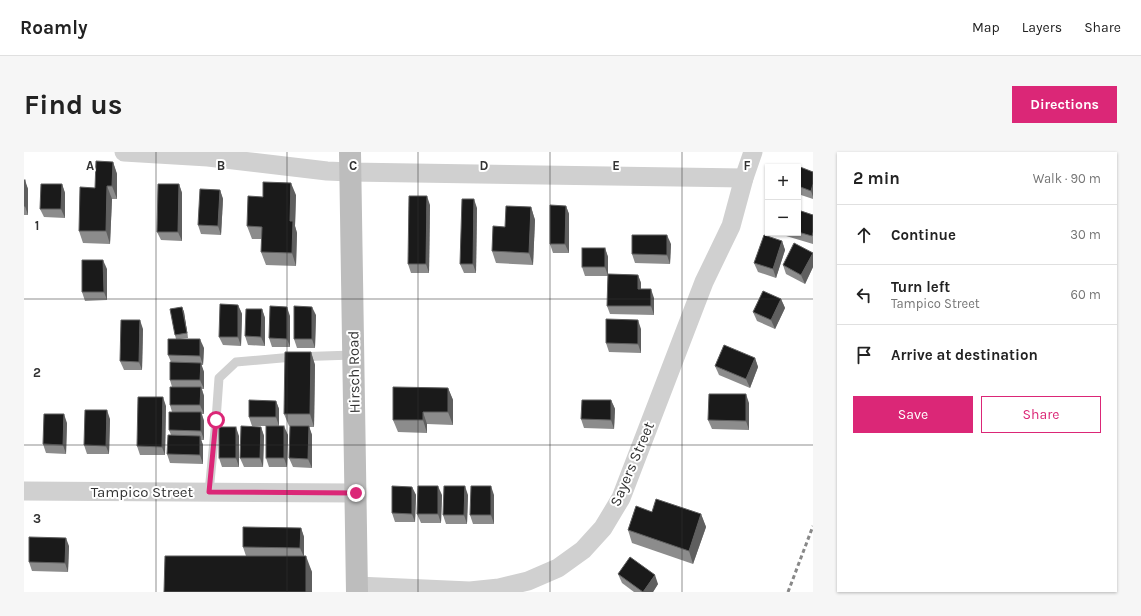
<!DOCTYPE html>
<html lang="en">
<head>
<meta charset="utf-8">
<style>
  body { margin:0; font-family:Karla,sans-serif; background:#f6f6f6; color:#222 }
  .controls { position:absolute; right:12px; top:12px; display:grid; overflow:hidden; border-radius:0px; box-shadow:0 1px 3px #0004 }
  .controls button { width:36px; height:36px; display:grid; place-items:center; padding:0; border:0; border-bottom:1px solid #e0e0e0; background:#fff; color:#222; font:20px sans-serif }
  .stop { position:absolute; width:12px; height:12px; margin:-9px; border:3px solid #db2777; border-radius:50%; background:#fff }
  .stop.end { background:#db2777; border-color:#fff; box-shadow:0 1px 4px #0008 }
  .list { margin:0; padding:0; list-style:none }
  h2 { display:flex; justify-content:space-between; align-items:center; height:52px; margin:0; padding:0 16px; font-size:17px }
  h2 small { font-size:13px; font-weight:400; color:#767676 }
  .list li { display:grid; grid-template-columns:26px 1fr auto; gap:12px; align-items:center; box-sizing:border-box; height:60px; padding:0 16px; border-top:1px solid #e0e0e0 }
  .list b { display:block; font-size:15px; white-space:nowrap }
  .list p { margin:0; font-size:13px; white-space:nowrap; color:#767676 }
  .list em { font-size:13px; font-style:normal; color:#767676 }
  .actions { display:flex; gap:8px; padding:12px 16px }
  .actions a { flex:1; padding:9px 0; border:1px solid #db2777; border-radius:0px; text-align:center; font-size:14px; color:#db2777 }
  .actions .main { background:#db2777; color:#fff }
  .icon { flex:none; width:22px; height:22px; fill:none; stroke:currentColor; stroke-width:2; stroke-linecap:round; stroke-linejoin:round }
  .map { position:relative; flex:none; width:789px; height:440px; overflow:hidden; border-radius:0px }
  header { display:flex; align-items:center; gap:24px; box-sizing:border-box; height:56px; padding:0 20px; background:#fff; border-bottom:1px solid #e0e0e0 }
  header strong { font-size:19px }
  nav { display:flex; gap:22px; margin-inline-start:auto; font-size:14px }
  .intro { display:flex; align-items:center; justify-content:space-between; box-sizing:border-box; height:96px; padding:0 24px }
  h1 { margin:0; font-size:28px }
  .button { padding:10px 18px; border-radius:0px; background:#db2777; color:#fff; font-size:14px; font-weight:700 }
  main { display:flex; gap:24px; padding:0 24px }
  aside { flex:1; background:#fff; border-radius:0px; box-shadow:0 1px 3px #0004 }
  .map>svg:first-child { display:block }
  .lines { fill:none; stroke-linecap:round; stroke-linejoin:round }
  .service { stroke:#d0d0d0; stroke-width:9 }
  .minor { stroke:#d0d0d0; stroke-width:19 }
  .secondary { stroke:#bdbdbd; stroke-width:22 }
  .rail { stroke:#888; stroke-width:3; stroke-dasharray:4 3; stroke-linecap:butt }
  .wall { fill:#8c8c8c }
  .shaded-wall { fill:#5f5f5f }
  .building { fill:#1a1a1a; stroke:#5f5f5f }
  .route { stroke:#db2777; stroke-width:5 }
  .grid { fill:none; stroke:#333; stroke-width:1; stroke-opacity:0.55 }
  .labels { text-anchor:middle; stroke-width:4; stroke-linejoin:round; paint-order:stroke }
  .street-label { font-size:15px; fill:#333; stroke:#fff }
  .grid-label { font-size:13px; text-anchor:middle; font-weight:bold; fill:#333; stroke:#fff; stroke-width:4; stroke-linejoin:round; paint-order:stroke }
</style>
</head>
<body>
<header>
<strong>Roamly</strong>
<nav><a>Map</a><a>Layers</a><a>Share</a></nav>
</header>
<div class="intro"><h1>Find us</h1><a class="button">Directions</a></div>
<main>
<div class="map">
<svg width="789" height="440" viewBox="0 0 789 440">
  <rect width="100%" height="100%" fill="#fff"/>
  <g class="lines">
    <!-- service -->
    <path class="service" d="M185 340 192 268 195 226 212 210 269 205 329 203"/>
    <!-- minor -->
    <g class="minor">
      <path d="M100 0 184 5 303 19 326 20 720 26"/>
      <path d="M0 339 332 341"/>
      <path d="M333 434 446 439 475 436 504 429 534 416 559 398 579 376 597 346 680 130 707 74 720 26 729 0"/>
    </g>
    <!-- secondary -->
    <path class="secondary" d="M326 0 333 440"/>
    <!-- rail -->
    <path class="rail" d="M764 440 789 374"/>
  </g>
  <!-- wall -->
  <g class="wall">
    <path d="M89 10 93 22V47H88L86 92 59 91 55 79 71 36Z"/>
    <path d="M774 15 789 20V47L774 42Z"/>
    <path d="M0 28 4 37V63H0Z"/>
    <path d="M38 32 41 41V66L20 65 16 57Z"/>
    <path d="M155 32 158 41V89L137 88 133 80Z"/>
    <path d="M196 38 199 47 197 83 177 82 174 73Z"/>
    <path d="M272 43 271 74 273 81 272 114 242 113 237 100 238 87H228L223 74 239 45Z"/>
    <path d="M406 53 405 121H387L384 112Z"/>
    <path d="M542 54 545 62V101H529L526 92Z"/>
    <path d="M507 55 511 68 509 113 472 111 468 99 481 75Z"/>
    <path d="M453 56 452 121H440L436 112Z"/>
    <path d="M774 58 789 63V92L752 81H774Z"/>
    <path d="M758 89 761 98 752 126 734 120 730 111Z"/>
    <path d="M647 92 646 112 611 111 608 102Z"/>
    <path d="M581 96 584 105V122L614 123 617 131V137L630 146V163L586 162 583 154 584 124H561L558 115Z"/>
    <path d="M789 101V115L781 132 762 122 759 113Z"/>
    <path d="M83 117V148L61 149 58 140Z"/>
    <path d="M757 147 761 156 751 177 733 169 729 160Z"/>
    <path d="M214 153 218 162 217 194 199 193 195 185Z"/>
    <path d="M158 155 160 160 164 186 156 187 180 196 179 213H177L180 220V237H178L180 244V262H178L180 269V288H177L179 293V312L146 311 143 302 147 283 145 278 148 260 146 253 148 235 146 228 147 210 144 203 152 187 151 183Z"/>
    <path d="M238 157 241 166V194L224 193 221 184Z"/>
    <path d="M292 163 291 196H273L270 187Z"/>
    <path d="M266 164V195H248L245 186Z"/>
    <path d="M119 177 118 218H100L96 209Z"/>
    <path d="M617 177V201L585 200 582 191Z"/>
    <path d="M287 200 291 213 290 275H285L288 283V316L269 315 265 306 266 274H265L260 262Z"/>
    <path d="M731 206 734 215 726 236 695 223 691 214Z"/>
    <path d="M424 236 429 248V273L403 272V281L374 280 369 268Z"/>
    <path d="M587 248 591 257 590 277 560 276 557 267Z"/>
    <path d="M252 249 255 257V274L264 283 263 315H245L242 306V274H228L225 265Z"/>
    <path d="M725 251V278L688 277 684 268Z"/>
    <path d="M142 254 141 303H116L113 294Z"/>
    <path d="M86 267 85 302H63L60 293Z"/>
    <path d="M43 271 42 302 22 301 19 292Z"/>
    <path d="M237 275 240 284 239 315H220L216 306Z"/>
    <path d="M215 284V315H198L195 306Z"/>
    <path d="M388 335 392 343 391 370H371L368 361Z"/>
    <path d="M418 343 417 371H397L393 362Z"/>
    <path d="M444 343 443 372H422L419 363Z"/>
    <path d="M470 343V372H449L446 363Z"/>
    <path d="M628 360 677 362 682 375 669 412 608 391 604 378Z"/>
    <path d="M277 376 280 385V404L288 420 222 404 219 395Z"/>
    <path d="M45 394 44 420 8 419 5 410Z"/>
    <path d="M594 422 634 432 629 440H610L598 431Z"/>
  </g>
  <!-- shaded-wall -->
  <g class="shaded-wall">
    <path d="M89 10 93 22V47L88 34Z"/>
    <path d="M1 28 4 37V63L1 54Z"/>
    <path d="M267 31 272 43 271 74 273 81 272 114 268 101 266 69Z"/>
    <path d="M38 32 41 41V66L37 57Z"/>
    <path d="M155 32 158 41V89L154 80Z"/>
    <path d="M789 32V45L787 39Z"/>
    <path d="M83 34 88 47 86 92 82 79Z"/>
    <path d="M196 38 199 47 197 83 194 74Z"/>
    <path d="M403 44 406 53 405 121 402 112Z"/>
    <path d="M450 47 453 56 452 121 449 112Z"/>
    <path d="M542 54 545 62V101L541 92Z"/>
    <path d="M507 55 511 68 509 113 505 101Z"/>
    <path d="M643 83 647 92 646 112 643 103Z"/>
    <path d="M758 89 761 98 752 126 749 117Z"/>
    <path d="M581 96 584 105V124L581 115Z"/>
    <path d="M789 101V115L781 132 777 123Z"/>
    <path d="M79 108 83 117V148L80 140Z"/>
    <path d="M614 123 617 131V146L614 137Z"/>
    <path d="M627 137 630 146V163L627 154Z"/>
    <path d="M757 147 761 156 751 177 747 168Z"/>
    <path d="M214 153 218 162 217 194 214 185Z"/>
    <path d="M158 155 160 160 164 186 163 181Z"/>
    <path d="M263 155 266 164V195L263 187Z"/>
    <path d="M288 155 292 163 291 196 288 187Z"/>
    <path d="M238 157 241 166V194L237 185Z"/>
    <path d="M116 168 119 177 118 218 115 210Z"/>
    <path d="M614 168 617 177V201L614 192Z"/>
    <path d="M176 187 180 196 179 213 176 204Z"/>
    <path d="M287 200 291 213 290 275 286 262Z"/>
    <path d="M731 206 734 215 726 236 722 227Z"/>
    <path d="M177 211 180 220V237L176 228Z"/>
    <path d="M177 235 180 244V262L176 253Z"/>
    <path d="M424 236 429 248V273L424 260Z"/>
    <path d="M722 242 725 251V278L722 269Z"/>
    <path d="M139 245 142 254 141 303 138 295Z"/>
    <path d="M587 248 591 257 590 277 587 268Z"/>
    <path d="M252 249 255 257V274L252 265Z"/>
    <path d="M83 258 86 267 85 302 82 294Z"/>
    <path d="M177 260 180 269V288L177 279Z"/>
    <path d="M399 260 403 272V281L399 268Z"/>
    <path d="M40 262 43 271 42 302 39 293Z"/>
    <path d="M260 274 264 283 263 315 260 306Z"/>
    <path d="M285 274 288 283V316L284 307Z"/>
    <path d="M212 275 215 284V315L212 306Z"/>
    <path d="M237 275 240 284 239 315 236 306Z"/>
    <path d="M176 284 179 293V312L176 303Z"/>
    <path d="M414 334 418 343 417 371 414 362Z"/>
    <path d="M441 334 444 343 443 372 440 363Z"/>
    <path d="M467 334 470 343V372L467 363Z"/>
    <path d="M388 335 392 343 391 370 388 362Z"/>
    <path d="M677 362 682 375 669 412 665 399Z"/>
    <path d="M277 376 280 385V405L276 396Z"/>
    <path d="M42 386 45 394 44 420 41 411Z"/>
    <path d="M282 404 288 420V440H282Z"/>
    <path d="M631 423 634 432 629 440H619Z"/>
  </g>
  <!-- building -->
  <g class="building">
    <path d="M72 9 89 10 88 34H83L82 79H55L56 35 71 36Z"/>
    <path d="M771 13 789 20V32L787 39 774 34V15H770Z"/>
    <rect x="0" y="28" width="1" height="26"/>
    <path d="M239 30 267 31 266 69H269L268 101 237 100 238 75 223 74 224 44 239 45Z"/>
    <path d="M17 32H38L37 57H16Z"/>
    <path d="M134 32H155L154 80H133Z"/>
    <path d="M176 37 196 38 194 74 174 73Z"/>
    <path d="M385 44H403L402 112H384Z"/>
    <path d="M438 47H450L449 112H436Z"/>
    <path d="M526 53 542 54 541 92H526Z"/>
    <path d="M482 54 507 55 505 101 468 99 469 74 481 75Z"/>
    <path d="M774 58 789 63V80L788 84 774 80Z"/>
    <path d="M608 83H643V103L608 102Z"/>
    <path d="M740 83 758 89 749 117 730 111Z"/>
    <path d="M770 91 789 101 777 123 759 113Z"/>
    <rect x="558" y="96" width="23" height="19"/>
    <path d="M58 108H79L80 140H58Z"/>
    <path d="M584 122 614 123V137H627V154H583Z"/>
    <path d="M739 139 757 147 747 168 729 160Z"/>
    <path d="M196 152 214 153V185H195Z"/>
    <path d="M246 154 263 155V187L245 186Z"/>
    <path d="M270 154 288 155V187H270Z"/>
    <path d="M158 155 163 181 151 183 146 157Z"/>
    <path d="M222 157H238L237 185 221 184Z"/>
    <path d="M582 167 614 168V192L582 191Z"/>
    <path d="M97 168H116L115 210 96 209Z"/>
    <path d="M144 187H176V204L144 203Z"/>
    <path d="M700 193 731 206 722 227 691 214Z"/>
    <path d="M261 200H287L286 262H260Z"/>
    <path d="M146 210 177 211 176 228H146Z"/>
    <path d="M146 235H177L176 253H146Z"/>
    <path d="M369 235 424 236V260H399V268H369Z"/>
    <path d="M685 242H722V269L684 268Z"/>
    <path d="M114 245H139L138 295 113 294Z"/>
    <path d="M225 248 252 249V265H225Z"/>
    <path d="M558 248H587V268L557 267Z"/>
    <path d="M61 258H83L82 294 60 293Z"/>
    <path d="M145 260H177V279L145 278Z"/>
    <path d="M20 262H40L39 293 19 292Z"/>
    <path d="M217 274 237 275 236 306H216Z"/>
    <rect x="242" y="274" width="18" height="32"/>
    <path d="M266 274H285L284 307 265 306Z"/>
    <rect x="195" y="275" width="17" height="31"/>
    <path d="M144 283 176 284V303L143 302Z"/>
    <path d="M368 334 388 335V362L368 361Z"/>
    <path d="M394 334H414V362H393Z"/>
    <path d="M420 334H441L440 363H419Z"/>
    <path d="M447 334H467V363H446Z"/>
    <path d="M632 347 677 362 665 399 604 378 612 354 628 360Z"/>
    <path d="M219 375 277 376 276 396 219 395Z"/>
    <path d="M5 385 42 386 41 411 5 410Z"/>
    <path d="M141 404H282V440H140Z"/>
    <path d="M606 405 631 423 619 440 594 422Z"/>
  </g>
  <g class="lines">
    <!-- route -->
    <path class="route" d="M192 268 185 340 332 341"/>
  </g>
  <!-- grid -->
  <path class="grid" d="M132 0V440M263 0V440M394 0V440M526 0V440M658 0V440M0 147H789M0 293H789"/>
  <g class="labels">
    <!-- street labels -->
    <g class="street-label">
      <text transform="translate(330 220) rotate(-91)" y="5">Hirsch Road</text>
      <text transform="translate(608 312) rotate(-67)" y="5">Sayers Street</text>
      <text x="118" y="345">Tampico Street</text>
    </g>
  </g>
  <g class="grid-label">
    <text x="66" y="18">A</text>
    <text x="197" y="18">B</text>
    <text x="329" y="18">C</text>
    <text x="460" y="18">D</text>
    <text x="592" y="18">E</text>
    <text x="723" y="18">F</text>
    <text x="13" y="78">1</text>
    <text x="13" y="225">2</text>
    <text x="13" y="371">3</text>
  </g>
</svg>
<div class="controls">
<button>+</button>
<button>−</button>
</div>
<div class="stop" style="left:192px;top:268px"></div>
<div class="stop end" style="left:332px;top:341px"></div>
</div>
<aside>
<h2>2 min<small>Walk · 90 m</small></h2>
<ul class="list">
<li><svg class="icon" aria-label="ahead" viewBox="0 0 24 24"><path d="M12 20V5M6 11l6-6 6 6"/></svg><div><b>Continue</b></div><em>30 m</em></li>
<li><svg class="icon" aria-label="left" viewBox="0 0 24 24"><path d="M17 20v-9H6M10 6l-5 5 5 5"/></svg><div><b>Turn left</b><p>Tampico Street</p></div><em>60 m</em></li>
<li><svg class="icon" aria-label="arrive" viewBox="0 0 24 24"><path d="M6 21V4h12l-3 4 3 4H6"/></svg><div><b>Arrive at destination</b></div></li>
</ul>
<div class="actions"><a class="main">Save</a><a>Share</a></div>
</aside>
</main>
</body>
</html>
